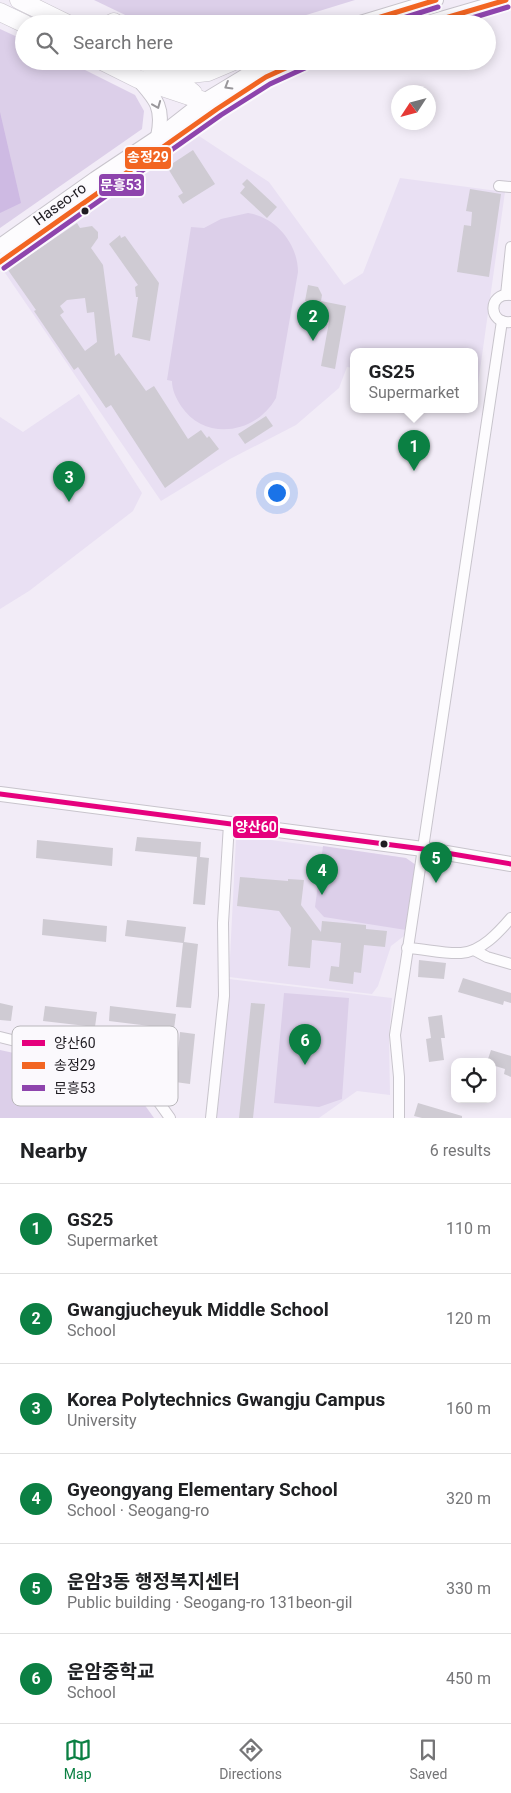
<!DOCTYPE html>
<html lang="en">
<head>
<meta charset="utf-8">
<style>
  body { margin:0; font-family:Roboto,"Noto Sans KR",sans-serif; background:#f6f6f6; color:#202124 }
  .controls { position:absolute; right:15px; bottom:15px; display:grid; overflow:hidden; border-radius:10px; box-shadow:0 2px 12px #0003 }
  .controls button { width:45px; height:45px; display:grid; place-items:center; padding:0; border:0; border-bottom:1px solid #e0e0e0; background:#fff; color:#202124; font:25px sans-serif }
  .compass { position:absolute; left:391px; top:85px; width:45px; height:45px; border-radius:50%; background:#fff; box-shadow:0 2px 12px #0003; rotate:234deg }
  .you { position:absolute; left:276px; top:492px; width:18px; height:18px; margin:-12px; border:4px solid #fff; border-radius:50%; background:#1a73e8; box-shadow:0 0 0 8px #1a73e833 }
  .badge { display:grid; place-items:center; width:32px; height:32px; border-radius:50%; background:#0b8043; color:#fff; font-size:16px; font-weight:700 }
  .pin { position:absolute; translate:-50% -41px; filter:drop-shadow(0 1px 2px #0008) }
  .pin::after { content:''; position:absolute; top:26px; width:18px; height:15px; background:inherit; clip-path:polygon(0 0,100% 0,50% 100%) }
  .popup { position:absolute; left:350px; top:348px; width:128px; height:65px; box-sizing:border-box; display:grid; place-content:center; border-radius:10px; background:#fff; filter:drop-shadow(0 1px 4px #0005); font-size:16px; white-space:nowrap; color:#757577 }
  .popup b { font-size:19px; color:#202124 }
  .popup::after { content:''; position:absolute; left:50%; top:100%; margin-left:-10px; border:10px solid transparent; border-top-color:#fff }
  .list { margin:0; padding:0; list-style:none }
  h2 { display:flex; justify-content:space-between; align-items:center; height:65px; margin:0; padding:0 20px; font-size:21px }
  h2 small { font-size:16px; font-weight:400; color:#757577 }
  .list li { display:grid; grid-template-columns:32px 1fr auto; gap:15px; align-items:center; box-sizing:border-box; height:90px; padding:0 20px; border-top:1px solid #e0e0e0 }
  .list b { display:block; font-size:19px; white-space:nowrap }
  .list p { margin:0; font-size:16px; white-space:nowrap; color:#757577 }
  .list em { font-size:16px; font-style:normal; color:#757577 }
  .icon { flex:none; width:28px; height:28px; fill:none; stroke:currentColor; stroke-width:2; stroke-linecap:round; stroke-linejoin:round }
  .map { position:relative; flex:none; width:511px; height:1118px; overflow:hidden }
  .search { position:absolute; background:#fff; box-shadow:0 2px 12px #0003; left:15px; right:15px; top:15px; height:55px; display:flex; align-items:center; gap:12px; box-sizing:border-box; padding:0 18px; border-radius:28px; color:#757577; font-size:19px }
  .sheet { height:605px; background:#fff }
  nav { display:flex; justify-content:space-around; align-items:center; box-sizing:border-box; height:70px; border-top:1px solid #e0e0e0; background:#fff; font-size:14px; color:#757577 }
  nav a { display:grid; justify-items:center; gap:2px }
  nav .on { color:#0b8043 }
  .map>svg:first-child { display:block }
  .built { fill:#e9e0f3 }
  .green { fill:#dccfe9 }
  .water { fill:#cebae3 }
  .building { fill:#cfcbd3; fill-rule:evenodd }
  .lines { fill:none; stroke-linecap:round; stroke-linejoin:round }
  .street-casing { stroke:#c8c4cc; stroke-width:12 }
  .secondary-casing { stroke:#c8c4cc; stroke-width:16 }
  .primary-casing { stroke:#c8c4cc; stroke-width:17 }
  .highway-casing { stroke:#c8c4cc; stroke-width:19 }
  .street { stroke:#fdfcfe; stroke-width:10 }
  .secondary { stroke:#fdfcfe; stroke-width:14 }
  .primary { stroke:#fdfcfe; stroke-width:15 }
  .highway { stroke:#fdfcfe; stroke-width:18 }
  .bus-1-casing { stroke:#fbf9fd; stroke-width:9 }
  .bus-2-casing { stroke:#fbf9fd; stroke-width:9 }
  .bus-3-casing { stroke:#fbf9fd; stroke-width:9 }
  .bus-1 { stroke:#e5007d; stroke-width:5 }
  .bus-2 { stroke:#f26522; stroke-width:5 }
  .bus-3 { stroke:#8e44ad; stroke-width:5 }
  .oneway { stroke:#99979b }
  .bus-dot { fill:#1f1c22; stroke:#fbf9fd; stroke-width:2 }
  .labels { text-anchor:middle; stroke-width:4.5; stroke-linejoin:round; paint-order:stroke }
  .street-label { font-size:15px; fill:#1f1c22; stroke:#fbf9fd }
  .key { fill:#fbf9fd; stroke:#b9b7bb; stroke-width:1 }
  .key-label { font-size:14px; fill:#1f1c22 }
  .line-badge { stroke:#fbf9fd; stroke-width:2 }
  .badge-label { font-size:14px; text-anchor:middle; font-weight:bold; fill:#fff }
</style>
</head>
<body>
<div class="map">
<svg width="511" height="1118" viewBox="0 0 511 1118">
  <rect width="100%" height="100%" fill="#f2ecf7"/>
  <!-- built -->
  <g class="built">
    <path d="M196 134 269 182 344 285 363 273 400 178 505 192 478 384H474V352H354V368L347 367 339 388 296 425 230 459 161 501 1 267Z"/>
    <path d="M79 394 142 493 133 511 29 591 0 609V417L23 432Z"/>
    <path d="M241 836 406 858V930L404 936 391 946 378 986 372 994 229 977 236 839Z"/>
    <path d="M229 979 392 998 389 1038 390 1095 357 1091 319 1118H216Z"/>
  </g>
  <!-- green -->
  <g class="green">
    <path d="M94 0H355L277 24H144Z"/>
    <path d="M0 29 24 40V61H67L135 95 144 111 142 129 0 228Z"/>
    <path d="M248 213C276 217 298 244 298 272L276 398C256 434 205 442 181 406 176 398 172 390 172 381L167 380 191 227 204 228 221 219Z"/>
    <path d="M323 846 406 858 416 865 406 930 324 917 315 907Z"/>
    <path d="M284 993 349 998 342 1099 319 1107 274 1103Z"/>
    <path d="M0 1050 111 1074 134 1090 154 1118H0Z"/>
  </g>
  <!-- water -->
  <path class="water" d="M0 112 21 203 0 213Z"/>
  <!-- building -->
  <g class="building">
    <path d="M193 150 215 184 183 204 178 196 183 193 167 167Z"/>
    <path d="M247 179 277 207 267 218 240 193 245 187 242 184Z"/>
    <path d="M470 189 501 194 489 277 457 272 464 225 471 226 472 212 466 211Z"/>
    <path d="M77 223 80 228 92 226 98 232V238L91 248 103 265 115 356 119 353 146 391 154 386 188 439 201 430 207 438 209 436 219 449 165 488 111 405 106 408 78 367 74 370 34 311 36 310 8 270ZM85 298 87 313 94 312 97 342 85 351 60 315 64 312 60 306 67 300Z"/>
    <path d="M120 235 121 238 125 236 159 283 150 341 132 337 138 297H136L135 287 138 285 109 244Z"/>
    <path d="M308 285 318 287 322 295 321 301 346 306 335 369 321 366 329 322 312 319 315 303 305 301Z"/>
    <path d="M266 416 273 426 245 444 238 434Z"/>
    <path d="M137 837 201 842 200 857 209 858 205 905 193 904 197 857 135 851Z"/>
    <path d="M37 840 113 848 112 866 36 858Z"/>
    <path d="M240 877 288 881V879L304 880 301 905 321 932 322 921 366 925V929L387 931 385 947 364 945 361 973 354 972 353 984 329 981 331 966 339 967 341 943 312 940 310 968 288 966 291 928 279 911 237 906Z"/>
    <path d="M43 919 107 926 106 942 42 935Z"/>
    <path d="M127 920 186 927 184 942 198 944 191 1008 176 1007 183 943 125 936Z"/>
    <path d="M419 960 446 963 444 979 418 977Z"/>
    <path d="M463 978 511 993V1003L504 1001 503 1005 458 992Z"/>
    <path d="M0 1003 13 1006 11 1021 0 1020Z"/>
    <path d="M251 1003 265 1004 253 1118H239Z"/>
    <path d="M45 1006 97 1012 95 1027 43 1021Z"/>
    <path d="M110 1006 176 1014 174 1029 109 1021Z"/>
    <path d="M442 1015 445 1038H441L444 1060 429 1062 426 1039 431 1038 428 1017Z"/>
    <path d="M180 1032 195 1034 190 1084 175 1082Z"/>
    <path d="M491 1050 511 1056V1077L504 1074 505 1069 492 1065V1062H487Z"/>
    <path d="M418 1103 462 1116V1118H422L414 1116Z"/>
  </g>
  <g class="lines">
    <!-- street casing -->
    <g class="street-casing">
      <g id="street">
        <path d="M499 186 511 187"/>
        <path d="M506 295 511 247"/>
        <path d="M511 295C487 292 488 325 511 322"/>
        <path d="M407 948C425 949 444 954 461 953 481 952 499 932 511 918"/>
        <path d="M474 950 487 957 511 964"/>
        <path d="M0 1037 108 1064 148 1087 170 1118"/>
        <path d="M211 1118 224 996 223 923 229 824"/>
        <path d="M399 1118V1077L395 1035 502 321"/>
      </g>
    </g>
    <!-- secondary casing -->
    <g class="secondary-casing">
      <g id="secondary">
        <path d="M357 24 436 0"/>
        <path d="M424 24 506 0"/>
        <path d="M138 79C157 100 164 108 158 137"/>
        <path d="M0 246 95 179 158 137 204 101 270 61"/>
        <path d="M0 262 217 109 266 77 302 61"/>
        <path d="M0 794 423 849 511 864"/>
      </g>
    </g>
    <!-- primary casing -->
    <g class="primary-casing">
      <path id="primary" d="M204 101 217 109"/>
    </g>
    <!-- highway casing -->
    <g class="highway-casing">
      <g id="highway">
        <path d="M19 0 68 24"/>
        <path d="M0 12 25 24"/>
        <path d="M110 24 114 22 115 24"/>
        <path d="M102 61 138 79 204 101"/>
        <path d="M142 61 172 76 193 93"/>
        <path d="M172 76 208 72 234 61"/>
      </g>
    </g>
    <!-- street -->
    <use href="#street" class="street"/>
    <!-- secondary -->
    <use href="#secondary" class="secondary"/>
    <!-- primary -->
    <use href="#primary" class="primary"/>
    <!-- highway -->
    <use href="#highway" class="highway"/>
    <!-- bus-1 casing -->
    <g class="bus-1-casing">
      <path id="bus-1" d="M0 794 423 849 511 864"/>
    </g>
    <!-- bus-2 casing -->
    <g class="bus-2-casing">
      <g id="bus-2">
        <path d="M358 24 436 0"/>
        <path d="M425 24 506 0"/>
        <path d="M0 262 217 109 266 77 301 61"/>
      </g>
    </g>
    <!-- bus-3 casing -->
    <g class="bus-3-casing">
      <g id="bus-3">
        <path d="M384 24 438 7"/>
        <path d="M452 24 508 7"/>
        <path d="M4 268 221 115 270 84 305 68"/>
      </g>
    </g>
    <!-- bus-1 -->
    <use href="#bus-1" class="bus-1"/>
    <!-- bus-2 -->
    <use href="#bus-2" class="bus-2"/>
    <!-- bus-3 -->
    <use href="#bus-3" class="bus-3"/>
  </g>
  <!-- one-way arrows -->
  <defs><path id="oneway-chevron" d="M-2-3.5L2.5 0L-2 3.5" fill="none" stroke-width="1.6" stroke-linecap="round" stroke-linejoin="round" transform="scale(1.25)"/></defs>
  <g class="oneway">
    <use href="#oneway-chevron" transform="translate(228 86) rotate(149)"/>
    <use href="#oneway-chevron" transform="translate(157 105) rotate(68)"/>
  </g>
  <!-- markers -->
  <g class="bus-dot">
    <circle cx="85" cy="211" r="4.5"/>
    <circle cx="384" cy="844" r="4.5"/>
  </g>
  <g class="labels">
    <!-- street labels -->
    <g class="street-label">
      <text transform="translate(60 204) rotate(-36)" y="5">Haseo-ro</text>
    </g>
  </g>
  <!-- legend -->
  <rect x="12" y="1026" width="166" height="80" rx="8" class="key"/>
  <rect x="22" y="1040" width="23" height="6" fill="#e5007d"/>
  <rect x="22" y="1062" width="23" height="7" fill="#f26522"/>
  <rect x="22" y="1085" width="23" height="6" fill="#8e44ad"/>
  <g class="key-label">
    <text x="54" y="1048">양산60</text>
    <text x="54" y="1070">송정29</text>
    <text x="54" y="1093">문흥53</text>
  </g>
  <g class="line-badge">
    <rect x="124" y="146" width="48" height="24" rx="5" fill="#f26522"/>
    <rect x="98" y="173" width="47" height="24" rx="5" fill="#8e44ad"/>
    <rect x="232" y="815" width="47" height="24" rx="5" fill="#e5007d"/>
  </g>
  <g class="badge-label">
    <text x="148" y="162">송정29</text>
    <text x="121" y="190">문흥53</text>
    <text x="256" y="832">양산60</text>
  </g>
</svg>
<div class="controls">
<button><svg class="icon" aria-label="locate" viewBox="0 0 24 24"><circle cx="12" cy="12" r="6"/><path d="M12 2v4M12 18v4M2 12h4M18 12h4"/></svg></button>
</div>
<svg class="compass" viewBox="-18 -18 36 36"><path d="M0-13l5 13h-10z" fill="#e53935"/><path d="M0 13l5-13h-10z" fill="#757577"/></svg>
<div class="you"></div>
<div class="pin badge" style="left:414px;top:471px">1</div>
<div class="popup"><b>GS25</b>Supermarket</div>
<div class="pin badge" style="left:313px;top:341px">2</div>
<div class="pin badge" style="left:69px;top:502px">3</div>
<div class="pin badge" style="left:322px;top:895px">4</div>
<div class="pin badge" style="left:436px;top:883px">5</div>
<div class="pin badge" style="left:305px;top:1065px">6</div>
<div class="search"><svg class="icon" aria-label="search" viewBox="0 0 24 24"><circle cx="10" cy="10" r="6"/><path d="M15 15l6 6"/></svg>Search here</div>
</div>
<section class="sheet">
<h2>Nearby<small>6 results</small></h2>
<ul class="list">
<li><span class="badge">1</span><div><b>GS25</b><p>Supermarket</p></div><em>110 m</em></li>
<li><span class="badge">2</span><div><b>Gwangjucheyuk Middle School</b><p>School</p></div><em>120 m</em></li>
<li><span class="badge">3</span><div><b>Korea Polytechnics Gwangju Campus</b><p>University</p></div><em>160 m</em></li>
<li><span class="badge">4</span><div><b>Gyeongyang Elementary School</b><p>School · Seogang-ro</p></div><em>320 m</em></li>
<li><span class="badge">5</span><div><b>운암3동 행정복지센터</b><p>Public building · Seogang-ro 131beon-gil</p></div><em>330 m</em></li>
<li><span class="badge">6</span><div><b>운암중학교</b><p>School</p></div><em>450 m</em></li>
</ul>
</section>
<nav>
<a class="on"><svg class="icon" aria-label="map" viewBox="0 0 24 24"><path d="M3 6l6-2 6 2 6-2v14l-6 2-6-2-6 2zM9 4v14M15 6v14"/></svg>Map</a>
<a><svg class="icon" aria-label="directions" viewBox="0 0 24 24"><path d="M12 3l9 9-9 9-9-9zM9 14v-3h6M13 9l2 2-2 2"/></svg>Directions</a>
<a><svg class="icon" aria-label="saved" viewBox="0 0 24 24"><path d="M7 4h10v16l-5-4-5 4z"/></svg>Saved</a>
</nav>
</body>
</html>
